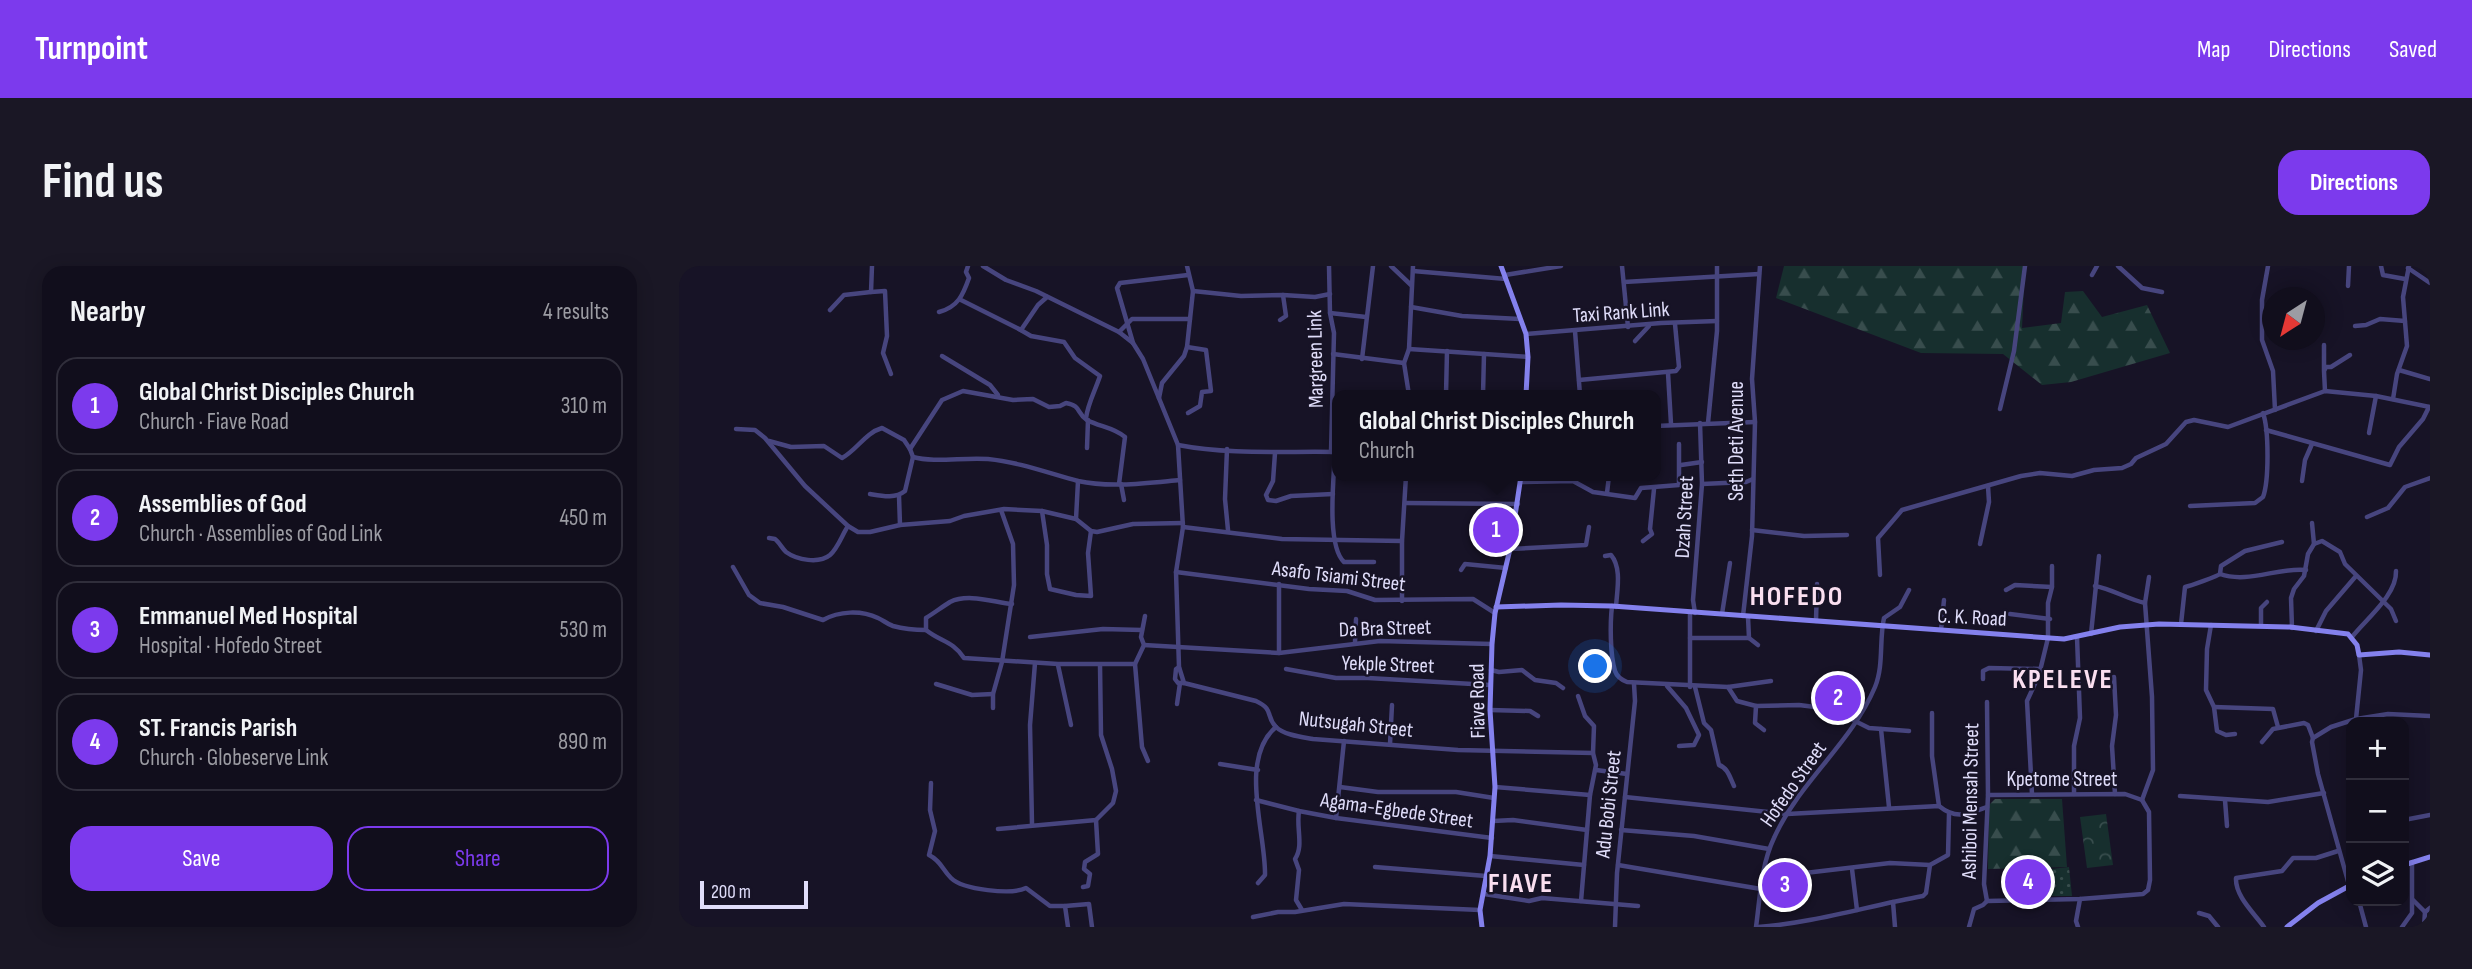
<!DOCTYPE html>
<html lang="en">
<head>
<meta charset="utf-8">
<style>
  body { margin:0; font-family:"Sofia Sans Condensed",sans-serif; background:#1a1725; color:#f1f3f6 }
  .controls { position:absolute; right:21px; bottom:21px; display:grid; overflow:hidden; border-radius:14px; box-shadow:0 4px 18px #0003 }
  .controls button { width:63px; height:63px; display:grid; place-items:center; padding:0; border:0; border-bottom:2px solid #302e3b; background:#110e1c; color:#f1f3f6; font:35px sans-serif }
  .compass { position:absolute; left:1583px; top:21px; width:63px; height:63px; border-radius:50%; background:#110e1c; box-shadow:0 4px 18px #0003; rotate:216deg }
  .scale { position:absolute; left:21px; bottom:18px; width:108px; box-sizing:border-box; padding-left:7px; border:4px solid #e0ddfa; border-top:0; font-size:19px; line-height:24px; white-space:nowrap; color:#e0ddfa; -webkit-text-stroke:5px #171326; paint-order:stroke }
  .you { position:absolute; left:917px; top:401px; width:24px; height:24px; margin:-18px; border:5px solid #fff; border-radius:50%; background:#1a73e8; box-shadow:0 0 0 10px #1a73e833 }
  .badge { display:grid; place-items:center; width:46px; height:46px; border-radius:50%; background:#7c3aed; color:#fff; font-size:23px; font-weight:700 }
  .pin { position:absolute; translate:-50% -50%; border:4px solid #fff; box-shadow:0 2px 7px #0006 }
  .popup { position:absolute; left:653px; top:124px; width:329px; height:91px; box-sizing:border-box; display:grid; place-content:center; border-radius:14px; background:#110e1c; filter:drop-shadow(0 2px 5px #0005); font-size:23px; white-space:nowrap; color:#9c9ca3 }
  .popup b { font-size:26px; color:#f1f3f6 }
  .popup::after { content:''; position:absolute; left:50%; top:100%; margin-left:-14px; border:14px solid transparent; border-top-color:#110e1c }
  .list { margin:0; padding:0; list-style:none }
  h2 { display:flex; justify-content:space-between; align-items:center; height:91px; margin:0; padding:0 28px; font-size:30px }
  h2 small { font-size:23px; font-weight:400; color:#9c9ca3 }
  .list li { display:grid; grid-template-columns:46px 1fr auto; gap:21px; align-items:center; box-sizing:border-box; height:98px; margin:0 14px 14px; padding:0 14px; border:2px solid #302e3b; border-radius:21px }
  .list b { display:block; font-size:26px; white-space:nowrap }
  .list p { margin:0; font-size:23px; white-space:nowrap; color:#9c9ca3 }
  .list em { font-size:23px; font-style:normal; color:#9c9ca3 }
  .actions { display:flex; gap:14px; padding:21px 28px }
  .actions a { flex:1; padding:16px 0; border:2px solid #7c3aed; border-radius:21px; text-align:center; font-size:24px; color:#7c3aed }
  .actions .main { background:#7c3aed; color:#fff }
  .icon { flex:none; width:38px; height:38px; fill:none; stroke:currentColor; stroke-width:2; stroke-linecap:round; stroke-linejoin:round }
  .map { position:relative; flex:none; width:1751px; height:661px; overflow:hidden; border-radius:21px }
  header { display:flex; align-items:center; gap:42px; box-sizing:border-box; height:98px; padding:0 35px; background:#7c3aed; color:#fff }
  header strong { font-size:33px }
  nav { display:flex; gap:38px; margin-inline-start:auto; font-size:24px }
  .intro { display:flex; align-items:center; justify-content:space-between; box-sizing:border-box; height:168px; padding:0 42px }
  h1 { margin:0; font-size:49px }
  .button { padding:18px 32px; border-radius:21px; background:#7c3aed; color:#fff; font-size:24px; font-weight:700 }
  main { display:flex; gap:42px; padding:0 42px }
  aside { flex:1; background:#110e1c; border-radius:21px; box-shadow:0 4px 18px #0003 }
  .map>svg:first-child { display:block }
  .grass { fill:url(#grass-dots) }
  .forest { fill:url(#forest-firs) }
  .park { fill:url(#park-crowns) }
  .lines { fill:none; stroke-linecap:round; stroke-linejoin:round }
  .street { stroke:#47457e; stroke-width:4.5 }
  .secondary { stroke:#8481ed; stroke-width:5 }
  .labels { text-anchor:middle; stroke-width:5; stroke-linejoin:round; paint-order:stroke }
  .street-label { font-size:21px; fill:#e0ddfa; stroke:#171326 }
  .district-label { font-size:28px; font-weight:bold; letter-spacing:2px; fill:#fadff0; stroke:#171326 }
</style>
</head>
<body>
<header>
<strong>Turnpoint</strong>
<nav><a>Map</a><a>Directions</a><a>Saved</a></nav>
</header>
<div class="intro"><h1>Find us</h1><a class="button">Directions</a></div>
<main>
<aside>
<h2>Nearby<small>4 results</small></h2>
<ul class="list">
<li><span class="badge">1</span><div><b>Global Christ Disciples Church</b><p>Church · Fiave Road</p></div><em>310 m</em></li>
<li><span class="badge">2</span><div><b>Assemblies of God</b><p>Church · Assemblies of God Link</p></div><em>450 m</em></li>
<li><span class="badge">3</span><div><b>Emmanuel Med Hospital</b><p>Hospital · Hofedo Street</p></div><em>530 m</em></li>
<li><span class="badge">4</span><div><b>ST. Francis Parish</b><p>Church · Globeserve Link</p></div><em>890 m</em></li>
</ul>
<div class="actions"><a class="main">Save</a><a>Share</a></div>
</aside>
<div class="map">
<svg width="1751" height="661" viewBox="0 0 1751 661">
  <defs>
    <pattern id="grass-dots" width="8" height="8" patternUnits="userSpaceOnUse" patternTransform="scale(1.75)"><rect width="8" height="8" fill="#172f2e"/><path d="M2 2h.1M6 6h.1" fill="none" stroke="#384d4d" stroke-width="1.8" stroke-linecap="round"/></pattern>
    <pattern id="forest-firs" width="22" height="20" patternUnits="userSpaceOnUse" patternTransform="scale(1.75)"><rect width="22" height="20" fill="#172f2e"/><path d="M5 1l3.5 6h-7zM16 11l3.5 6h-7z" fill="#384d4d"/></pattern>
    <pattern id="park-crowns" width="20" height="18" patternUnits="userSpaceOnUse" patternTransform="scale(1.75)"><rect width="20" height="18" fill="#172f2e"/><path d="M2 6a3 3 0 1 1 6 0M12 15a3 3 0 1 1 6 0" fill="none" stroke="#384d4d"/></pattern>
  </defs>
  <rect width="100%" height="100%" fill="#171326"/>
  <!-- grass -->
  <path class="grass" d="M1390 601 1393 630H1331V625L1335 628 1364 627V604Z"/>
  <!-- forest -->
  <g class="forest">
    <path d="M1105 0H1346L1343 62 1382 57 1386 26 1404 25 1423 51 1468 39 1491 87 1392 116 1363 119 1324 88 1242 87 1097 32Z"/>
    <path d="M1316 533H1383L1388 601 1309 603 1310 539Z"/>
  </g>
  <!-- park -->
  <path class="park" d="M1427 548 1434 599 1408 602 1401 551Z"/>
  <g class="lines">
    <!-- street -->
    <g class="street">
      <path d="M304 0 327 14 357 25 440 66 454 77 464 93 499 179 504 261 497 306 500 401 505 417 577 435C596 444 586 450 597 461 605 469 623 471 634 473L779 484 914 487 917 499 911 529 902 635"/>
      <path d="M650 0 651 47 655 67 652 186"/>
      <path d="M712 0 732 19"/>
      <path d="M943 0 949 61"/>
      <path d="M1439 0 1463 22 1483 26"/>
      <path d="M1589 0 1583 34V74L1594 105 1596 144"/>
      <path d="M1702 0 1704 9 1726 13"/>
      <path d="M1729 2 1751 17"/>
      <path d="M734 5 827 13"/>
      <path d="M826 9 882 0"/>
      <path d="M1413 9 1418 0"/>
      <path d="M945 16 1080 8"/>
      <path d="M1669 20 1670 0"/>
      <path d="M514 25 562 30 604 29 636 31 651 28"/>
      <path d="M192 26 206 25 208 70 204 87 212 108"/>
      <path d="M282 34 342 64 359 39 368 31"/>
      <path d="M732 41 783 50 841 53"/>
      <path d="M151 44 165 29 192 26 193 0"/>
      <path d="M260 46C279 41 284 29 290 12L287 6 289 0"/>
      <path d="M651 47 687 51"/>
      <path d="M601 54 607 50 604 29"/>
      <path d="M1676 60 1687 59 1701 53 1726 55"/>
      <path d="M340 63 352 70 385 76 396 92 421 110C416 125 409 137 407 152"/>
      <path d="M896 65 901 129"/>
      <path d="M440 66 453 53H511"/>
      <path d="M847 68 982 57 1038 55"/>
      <path d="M956 75 970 60"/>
      <path d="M454 77 438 22 441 17 509 9"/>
      <path d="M508 81 527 84 532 125 523 126 521 140 509 147"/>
      <path d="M730 83 849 91"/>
      <path d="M654 88 725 97"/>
      <path d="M263 90 311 119 319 129"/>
      <path d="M683 93 694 0"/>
      <path d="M1645 104V79"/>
      <path d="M1720 104 1751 113"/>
      <path d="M989 107 992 158"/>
      <path d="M900 114 997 105 1000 101 996 58"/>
      <path d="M1646 125 1645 105 1647 101H1652L1671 89"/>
      <path d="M730 129 725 97 730 83 734 0"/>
      <path d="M767 129 768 85"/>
      <path d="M804 129 805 88"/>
      <path d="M480 132 483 117 505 90 508 81 514 25 508 0"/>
      <path d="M1714 133 1718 108 1728 80 1724 31 1730 0"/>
      <path d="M1321 143 1335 85 1346 0"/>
      <path d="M1029 157 1038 65V0"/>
      <path d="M976 160 1076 156"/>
      <path d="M57 163 76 164 86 172 126 220 169 260 179 266H191L221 259 271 255 285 250 325 243 363 245 397 253 412 265 418 266 454 258 504 257"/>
      <path d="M1587 164 1711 199 1720 181 1744 153 1750 141"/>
      <path d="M1690 167 1697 130"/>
      <path d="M90 175 112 181 145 180 163 192C178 184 186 167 203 162L225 174 231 183 234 191 226 225C216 233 203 230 191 228"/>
      <path d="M499 179C551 189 605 185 658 186"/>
      <path d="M408 182 409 154"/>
      <path d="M231 183 263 134 284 125 334 134 354 133 370 141 381 140 387 137C403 140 397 147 408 154 421 161 434 161 446 171L440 218"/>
      <path d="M548 183 546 233 549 264"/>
      <path d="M656 186C655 211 647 279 665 296H695"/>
      <path d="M596 187 594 215 587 229 589 234 597 235 612 230 654 228"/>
      <path d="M234 191C255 197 285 191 309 193 340 196 369 207 399 215 431 222 468 217 501 214"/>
      <path d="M1002 199 1023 196"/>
      <path d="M1623 215 1626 194 1633 178"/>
      <path d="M841 216 894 215 914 226 956 232 962 222 1000 219V178"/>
      <path d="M442 218 445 234"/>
      <path d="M1023 218 1067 216 1074 213"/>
      <path d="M928 227 930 210"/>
      <path d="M220 230 221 259"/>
      <path d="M726 237 839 238"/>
      <path d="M1511 240 1576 237 1584 231C1590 215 1590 164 1584 147"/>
      <path d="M363 245 368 279V308L371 323 397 329 412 330 409 287 412 265"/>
      <path d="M1688 251 1709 242 1726 221 1751 212"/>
      <path d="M397 253 399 215"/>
      <path d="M504 261 603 273 723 275"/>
      <path d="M1073 264 1125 270 1168 269"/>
      <path d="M90 272 96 273C100 276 103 282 107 286 118 294 140 298 151 289 159 282 163 269 169 260"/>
      <path d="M964 275 973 268 971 263 975 223"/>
      <path d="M1301 278 1310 236 1309 220"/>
      <path d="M1635 278 1643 275 1661 286 1666 298 1712 343 1717 355"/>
      <path d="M831 283 907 279 910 261"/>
      <path d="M926 290 932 289C943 302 938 324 937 341"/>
      <path d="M54 301 70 329 81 337 104 341 144 354C160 345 182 344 199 352 204 354 208 358 214 360 225 363 236 364 247 364"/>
      <path d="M782 304 786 298 827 302"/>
      <path d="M497 306 630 323 668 325 696 334 794 333 816 347"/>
      <path d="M1541 308 1542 300 1566 285 1603 276"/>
      <path d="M1201 309 1199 272 1223 244 1342 210 1361 207 1393 210 1415 204 1443 202 1452 198 1457 192 1487 178 1507 156 1515 154 1549 161 1646 125 1697 130 1751 141"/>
      <path d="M1416 320C1433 323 1448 333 1466 337L1473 431 1474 504 1463 534"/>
      <path d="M1327 324 1336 319 1373 321"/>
      <path d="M723 335V275L727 210"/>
      <path d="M1466 337 1470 311"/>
      <path d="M333 338C314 336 289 327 271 336 263 341 255 347 247 352V364C262 376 274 375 285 392L379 398H456L465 379 462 371 466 350"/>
      <path d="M933 340C931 357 931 389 936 405 938 411 943 414 948 416L1049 421 1092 415"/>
      <path d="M1011 347V421"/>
      <path d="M1016 347 1014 334 1023 218 1021 157"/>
      <path d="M1043 348 1051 297"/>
      <path d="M1331 348 1371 353"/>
      <path d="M1064 350 1073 270 1076 156 1073 113 1081 0"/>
      <path d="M1069 351 1070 372 1079 379"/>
      <path d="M1137 355 1138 318"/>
      <path d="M1502 358 1506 321C1511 320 1539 310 1541 308 1569 318 1599 301 1627 304"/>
      <path d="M1532 359 1528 383 1527 424 1535 441 1538 465 1547 469 1556 468"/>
      <path d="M1582 360V342L1588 336"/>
      <path d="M1613 362 1612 332 1615 323 1625 310 1629 288 1635 278 1633 257"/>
      <path d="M1262 364 1265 334"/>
      <path d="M1637 365 1647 345 1677 310"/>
      <path d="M1412 368 1420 290"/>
      <path d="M351 371 424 363 463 364"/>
      <path d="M1673 371C1687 353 1718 329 1717 305"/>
      <path d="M1011 372H1070"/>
      <path d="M676 376 677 353"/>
      <path d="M465 379 600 387 701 375 813 378"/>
      <path d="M600 387V318"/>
      <path d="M456 398 463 481 469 495"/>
      <path d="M379 399 392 459"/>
      <path d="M500 401 497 403 496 413 499 417H505"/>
      <path d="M607 403 657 412H689L811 419"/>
      <path d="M812 404 820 406 843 404 856 414 877 417 884 422"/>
      <path d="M1435 411 1437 449 1433 480 1436 528"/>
      <path d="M1304 413V405L1310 402 1361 403"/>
      <path d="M257 418 293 429 314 428"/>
      <path d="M988 420 1007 442 1020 469 1015 479 1000 480"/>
      <path d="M1016 421 1025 457 1032 464 1040 499C1049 502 1051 512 1055 520"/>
      <path d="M1049 421 1058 435 1077 440 1076 457 1085 464"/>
      <path d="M899 430 906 450 915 460 914 487"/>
      <path d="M498 438 501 417"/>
      <path d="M1077 440 1120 439 1152 443 1190 462 1230 465"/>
      <path d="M1535 441 1594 443 1599 461"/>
      <path d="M314 442V428L323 396 335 319 334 278 322 244"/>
      <path d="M811 444 851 445 859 450"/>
      <path d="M1253 447V490L1260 540"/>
      <path d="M1677 453 1709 448 1751 450"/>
      <path d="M1202 463 1210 541"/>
      <path d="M1583 476 1594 463 1625 457 1629 459 1634 472"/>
      <path d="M711 478 713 439"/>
      <path d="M541 498 579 504"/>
      <path d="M917 504 948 508"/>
      <path d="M252 517 251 544 256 565 250 589C262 595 263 603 272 612 284 624 333 629 347 622L371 640H386L389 661"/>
      <path d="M661 521 699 526H777L815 532"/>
      <path d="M816 521 911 529"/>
      <path d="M1353 528 1348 435 1360 409 1369 372V337L1373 321V300"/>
      <path d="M1395 528V480L1401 452 1398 371"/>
      <path d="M1501 530 1589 536 1645 527"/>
      <path d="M946 531 1108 548 1260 540C1277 554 1289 548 1308 541"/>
      <path d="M577 534 620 545 657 552 813 572"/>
      <path d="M1546 534 1548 560"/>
      <path d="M620 545C617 562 625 580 616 593L620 604 617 634 623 644"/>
      <path d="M657 552 665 475"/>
      <path d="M1725 554 1751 549"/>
      <path d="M814 555 834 554 908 564"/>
      <path d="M353 558 351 459 356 397"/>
      <path d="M319 563 417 554"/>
      <path d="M942 564 1015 570 1090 583"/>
      <path d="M811 590 905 599"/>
      <path d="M939 599 1082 623"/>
      <path d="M696 601 807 610"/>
      <path d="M1086 601 1106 606 1126 607 1211 597 1251 599 1269 589 1270 548"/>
      <path d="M1173 603 1178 644"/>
      <path d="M579 617 586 609C587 567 559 493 597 461"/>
      <path d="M1670 619 1639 508 1633 476 1634 472 1652 461 1677 453 1682 404 1680 389"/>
      <path d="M404 621 409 620 411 608 405 603 406 596 419 588 417 554 434 537 437 525 433 503 422 469 421 399"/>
      <path d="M805 628 850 635 863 632 959 640"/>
      <path d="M1734 634 1746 646"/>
      <path d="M1308 635 1401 633 1464 628 1469 624 1471 614 1470 546 1463 534 1446 528 1309 529"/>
      <path d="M1308 635 1305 618 1309 529 1308 436"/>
      <path d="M1680 635 1687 661"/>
      <path d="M1214 636 1216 661"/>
      <path d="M386 640 410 638 413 661"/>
      <path d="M1520 647 1530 650 1539 661"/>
      <path d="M574 651 599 646H616L665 638 801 644"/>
      <path d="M936 661 938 607 956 435 955 418"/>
      <path d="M1077 661C1081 632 1082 599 1095 572 1120 516 1172 478 1196 421 1205 399 1200 374 1205 352L1221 341 1230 324"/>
      <path d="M1079 661C1135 657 1188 640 1244 630L1247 627 1251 599"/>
      <path d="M1290 661 1295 643 1304 639 1308 635"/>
      <path d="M1399 661 1397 655 1401 633"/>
      <path d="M1585 661C1575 647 1556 630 1557 612L1603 605 1614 592H1637L1659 585"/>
      <path d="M1723 661 1733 647V596"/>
      <path d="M1745 661 1746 646 1751 642"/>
    </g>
    <!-- secondary -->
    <g class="secondary">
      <path d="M822 0 847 68 849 91 847 129"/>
      <path d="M817 341 882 339 933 340 1385 373 1441 361 1480 358 1611 361 1669 368 1678 379 1680 389 1720 386 1751 389"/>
      <path d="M1725 599 1751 591"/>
      <path d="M803 661 801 644 811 590 816 521 811 444 813 378 816 347 831 283 842 210"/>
      <path d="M1608 661 1639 637 1672 619"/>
    </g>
  </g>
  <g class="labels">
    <!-- street labels -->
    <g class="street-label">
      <text transform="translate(942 46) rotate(-4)" y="7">Taxi Rank Link</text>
      <text transform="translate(636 93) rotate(-91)" y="7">Margreen Link</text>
      <text transform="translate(1057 175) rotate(-90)" y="7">Seth Deti Avenue</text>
      <text transform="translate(1005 251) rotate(-87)" y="7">Dzah Street</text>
      <text transform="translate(660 310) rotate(7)" y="7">Asafo Tsiami Street</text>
      <text transform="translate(1293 351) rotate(3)" y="7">C. K. Road</text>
      <text transform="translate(706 362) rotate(-2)" y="7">Da Bra Street</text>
      <text transform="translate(709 398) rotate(2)" y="7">Yekple Street</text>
      <text transform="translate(798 435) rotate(-91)" y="7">Fiave Road</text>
      <text transform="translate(677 458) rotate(6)" y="7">Nutsugah Street</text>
      <text x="1383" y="520">Kpetome Street</text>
      <text transform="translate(1114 518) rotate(-55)" y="7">Hofedo Street</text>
      <text transform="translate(1291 535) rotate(-89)" y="7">Ashiboi Mensah Street</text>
      <text transform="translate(929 538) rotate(-84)" y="7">Adu Bobi Street</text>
      <text transform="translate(718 544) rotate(8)" y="7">Agama-Egbede Street</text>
    </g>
    <!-- district labels -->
    <g class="district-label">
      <text x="1118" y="339">HOFEDO</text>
      <text x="1384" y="422">KPELEVE</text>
      <text x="842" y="626">FIAVE</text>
    </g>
  </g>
</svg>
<div class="controls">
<button>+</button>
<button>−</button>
<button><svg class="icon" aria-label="layers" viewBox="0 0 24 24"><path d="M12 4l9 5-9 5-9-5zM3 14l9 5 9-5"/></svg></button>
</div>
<svg class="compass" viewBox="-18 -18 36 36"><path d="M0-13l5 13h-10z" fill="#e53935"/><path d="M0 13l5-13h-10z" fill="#9c9ca3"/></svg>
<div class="scale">200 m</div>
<div class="you"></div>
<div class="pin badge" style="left:817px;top:264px">1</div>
<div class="popup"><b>Global Christ Disciples Church</b>Church</div>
<div class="pin badge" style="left:1159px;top:432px">2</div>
<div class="pin badge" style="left:1106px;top:619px">3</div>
<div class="pin badge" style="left:1349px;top:616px">4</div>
</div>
</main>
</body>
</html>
